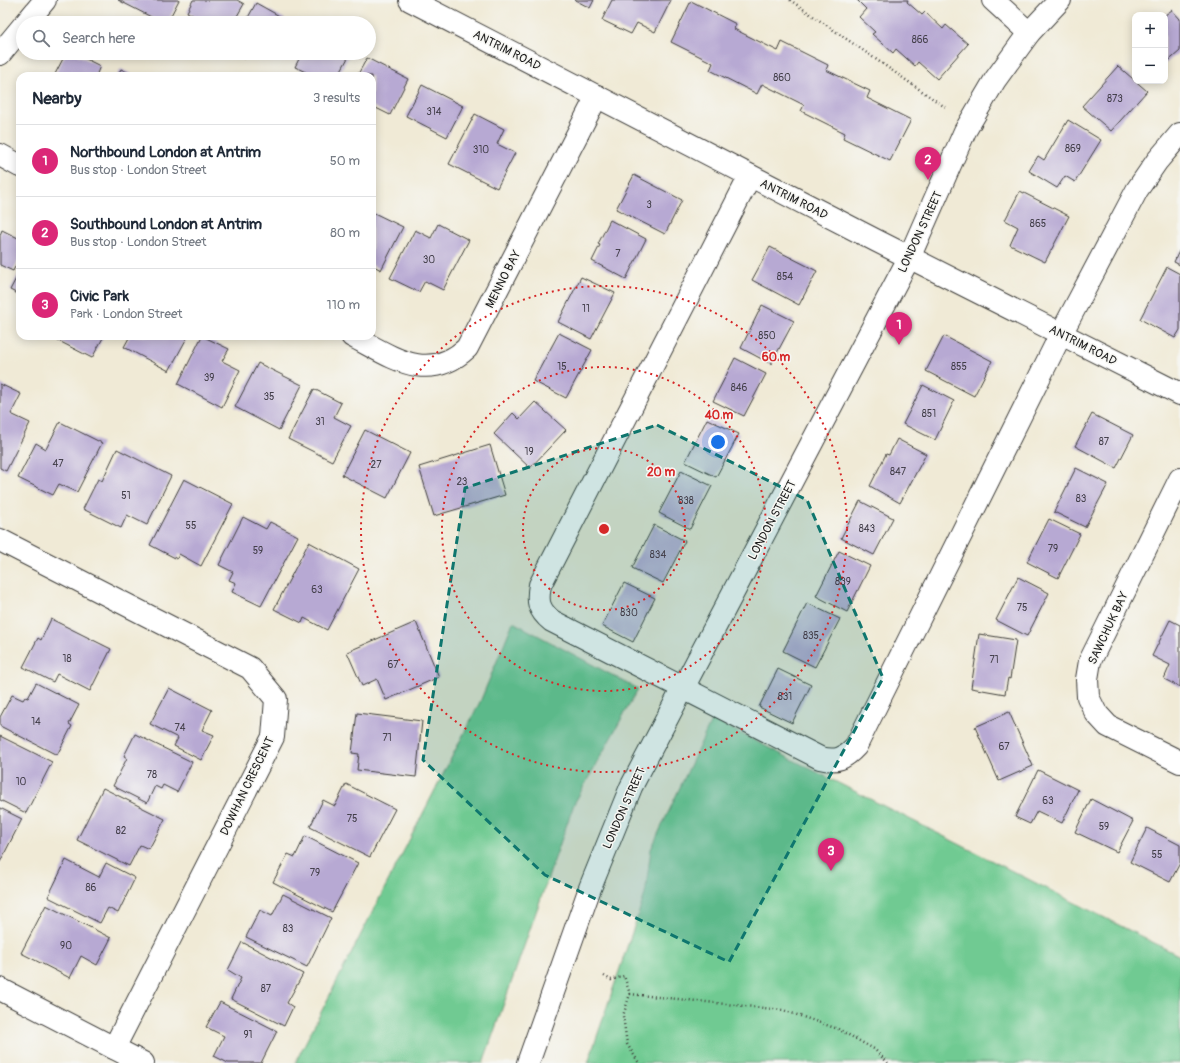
<!DOCTYPE html>
<html lang="en">
<head>
<meta charset="utf-8">
<style>
  body { margin:0; font-family:Pangolin,sans-serif; background:#f6f6f7; color:#1f2937 }
  .controls { position:absolute; right:12px; top:12px; display:grid; overflow:hidden; border-radius:8px; box-shadow:0 2px 10px #0003 }
  .controls button { width:36px; height:36px; display:grid; place-items:center; padding:0; border:0; border-bottom:1px solid #e0e1e3; background:#fff; color:#1f2937; font:20px sans-serif }
  .you { position:absolute; left:718px; top:442px; width:14px; height:14px; margin:-10px; border:3px solid #fff; border-radius:50%; background:#1a73e8; box-shadow:0 0 0 6px #1a73e833 }
  .badge { display:grid; place-items:center; width:26px; height:26px; border-radius:50%; background:#db2777; color:#fff; font-size:13px; font-weight:700 }
  .pin { position:absolute; translate:-50% -33px; filter:drop-shadow(0 1px 2px #0008) }
  .pin::after { content:''; position:absolute; top:21px; width:14px; height:12px; background:inherit; clip-path:polygon(0 0,100% 0,50% 100%) }
  .list { margin:0; padding:0; list-style:none }
  h2 { display:flex; justify-content:space-between; align-items:center; height:52px; margin:0; padding:0 16px; font-size:17px }
  h2 small { font-size:13px; font-weight:400; color:#747a83 }
  .list li { display:grid; grid-template-columns:26px 1fr auto; gap:12px; align-items:center; box-sizing:border-box; height:72px; padding:0 16px; border-top:1px solid #e0e1e3 }
  .list b { display:block; font-size:15px; white-space:nowrap }
  .list p { margin:0; font-size:13px; white-space:nowrap; color:#747a83 }
  .list em { font-size:13px; font-style:normal; color:#747a83 }
  .icon { flex:none; width:22px; height:22px; fill:none; stroke:currentColor; stroke-width:2; stroke-linecap:round; stroke-linejoin:round }
  .map { position:relative; flex:none; width:1180px; height:1063px; overflow:hidden }
  .search { position:absolute; background:#fff; box-shadow:0 2px 10px #0003; left:16px; top:16px; width:360px; height:44px; display:flex; align-items:center; gap:10px; box-sizing:border-box; padding:0 14px; border-radius:22px; color:#747a83; font-size:15px }
  .panel { position:absolute; background:#fff; box-shadow:0 2px 10px #0003; left:16px; top:72px; width:360px; height:268px; border-radius:12px }
  .map>svg:first-child { display:block }
  .green { fill:#6fca92; stroke:#467357 }
  .building { fill:#b7a9d3 }
  .lines { fill:none; stroke-linecap:round; stroke-linejoin:round }
  .minor-casing { stroke:#3c3b38; stroke-width:24 }
  .path { stroke:#3c3b38; stroke-width:2.5; stroke-dasharray:1 3; stroke-linecap:butt }
  .minor { stroke:#fff; stroke-width:22 }
  .marked { fill:#0f766e; fill-opacity:0.2; stroke:#0f766e; stroke-width:3; stroke-dasharray:8 5; stroke-linejoin:round }
  .ring { fill:none; stroke:#d62828; stroke-width:2; stroke-dasharray:2 4 }
  .labels { text-anchor:middle; stroke-width:3; stroke-linejoin:round; paint-order:stroke }
  .number-label { font-size:10px; fill:#433f4a }
  .street-label { font-size:12px; fill:#1c1c1c; stroke:#f6f6f2 }
  .centre { fill:#d62828; stroke:#f6f6f2; stroke-width:2 }
  .ring-label { font-size:12px; text-anchor:middle; font-weight:bold; fill:#d62828; stroke:#f6f6f2; stroke-width:3; stroke-linejoin:round; paint-order:stroke }
</style>
</head>
<body>
<div class="map">
<svg width="1180" height="1063" viewBox="0 0 1180 1063">
  <rect width="100%" height="100%" fill="#f6f6f2"/>
  <filter id="ink" filterUnits="userSpaceOnUse"><feTurbulence type="fractalNoise" baseFrequency=".025" numOctaves="2"/><feDisplacementMap in="SourceGraphic" scale="8" xChannelSelector="R" yChannelSelector="G"/><feConvolveMatrix kernelMatrix="1 2 1 2 8 2 1 2 1" color-interpolation-filters="sRGB"/></filter>
  <filter id="wash" filterUnits="userSpaceOnUse"><feTurbulence type="fractalNoise" baseFrequency=".012" numOctaves="4" result="noise"/><feDisplacementMap in="SourceGraphic" scale="16" xChannelSelector="R" yChannelSelector="G"/><feGaussianBlur stdDeviation="0.9" result="paint"/><feColorMatrix in="noise" values="0 0 0 0 0 0 0 0 0 0 0 0 0 0 0 0 0 1.4 0 .05"/><feComposite in="paint" operator="in"/></filter>
  <g filter="url(#wash)">
    <rect width="100%" height="100%" fill="#f0ead6"/>
    <!-- green -->
    <g class="green">
      <path d="M513 622 638 689 574 804 483 1063H295L480 702Z"/>
      <path d="M712 719 1180 956V1063H588L645 894 651 849Z"/>
    </g>
    <g id="blocks">
      <!-- building -->
      <g class="building">
        <path d="M118 0H179L167 23H163Z"/>
        <path d="M193 0H237L244 4 233 23H207L187 12Z"/>
        <path d="M575 0H594L590 8Z"/>
        <path d="M612 0H671L655 32 637 23 631 34 602 20Z"/>
        <path d="M857 0H908L907 2 922 15 925 12 943 29 946 25 968 44 937 79 918 62 915 66 896 49 893 53 872 34 875 32 859 17 866 9Z"/>
        <path d="M691 1 736 24 734 29 778 51 782 42 828 65 826 70 870 91 867 98 911 120 890 161 843 138 845 133 801 111 804 105 762 84 757 94 710 70 713 63 671 42Z"/>
        <path d="M256 3 292 23H245Z"/>
        <path d="M1172 10 1180 19V51L1165 64V15Z"/>
        <path d="M66 53H74L100 66 96 76H54Z"/>
        <path d="M234 53H248L245 59Z"/>
        <path d="M267 53H282L279 59Z"/>
        <path d="M302 53H343L349 56 338 76H314L295 67Z"/>
        <path d="M367 58 408 79 390 115 372 106V76H357Z"/>
        <path d="M1118 66 1147 91 1111 131 1082 106Z"/>
        <path d="M121 69 135 76H117Z"/>
        <path d="M422 85 463 106 447 137 406 116Z"/>
        <path d="M475 114 504 129 497 144 515 153 497 188 449 164Z"/>
        <path d="M1068 120 1101 140 1075 182 1065 176 1057 188 1029 171 1038 156 1044 160Z"/>
        <path d="M634 175 682 200 665 234 616 209Z"/>
        <path d="M1020 191 1069 216 1045 262 1010 245 1018 227 1005 220Z"/>
        <path d="M372 212 403 227 381 270 372 265Z"/>
        <path d="M610 220 646 239 626 279 592 261 600 245 598 244Z"/>
        <path d="M438 224 469 240 443 290 425 281 419 292 390 278 415 230 431 238Z"/>
        <path d="M2 230 20 239V257L13 271 0 265V235Z"/>
        <path d="M770 247 817 271 799 305 752 280Z"/>
        <path d="M1180 249V265L1174 262Z"/>
        <path d="M1167 267 1180 274V330L1175 338 1140 319Z"/>
        <path d="M20 271V295L10 290Z"/>
        <path d="M581 277 615 293 591 339 558 322Z"/>
        <path d="M762 305 794 321 771 364 741 348Z"/>
        <path d="M559 333 592 350 566 398 533 381Z"/>
        <path d="M59 336H104L92 358 57 340Z"/>
        <path d="M130 336H188L169 371 124 347Z"/>
        <path d="M202 336 229 349 222 361 240 370 222 407 178 384Z"/>
        <path d="M944 336 992 361 974 396 926 371Z"/>
        <path d="M735 358 766 374 744 416 713 401Z"/>
        <path d="M258 363 302 385 279 430 235 407Z"/>
        <path d="M0 384 21 394 11 414 30 423 6 471 0 468Z"/>
        <path d="M923 385 954 401 935 440 903 424Z"/>
        <path d="M314 389 341 403 334 417 351 426 332 461 288 439Z"/>
        <path d="M535 402 566 430 530 468 494 434 513 413 519 419Z"/>
        <path d="M1092 414 1133 435 1116 468 1075 446Z"/>
        <path d="M707 419 739 434 716 477 685 462Z"/>
        <path d="M60 422 102 443 77 492 59 484 53 495 18 478 36 443 46 449Z"/>
        <path d="M365 430 410 453 387 498 342 475Z"/>
        <path d="M897 439 926 454 900 503 870 486 886 454 889 455Z"/>
        <path d="M490 445 505 495 434 516 419 467Z"/>
        <path d="M117 449 171 476 147 525 127 515 121 528 83 509 98 479 102 481Z"/>
        <path d="M1076 468 1108 484 1085 527 1054 512Z"/>
        <path d="M681 471 712 486 690 529 659 513Z"/>
        <path d="M184 479 233 504 201 566 179 554 177 559 150 545Z"/>
        <path d="M860 501 893 518 874 555 841 538Z"/>
        <path d="M243 517 266 529 270 522 298 536 261 606 232 592 236 583 229 580 233 572 219 565Z"/>
        <path d="M1049 519 1080 534 1058 578 1027 562Z"/>
        <path d="M654 525 685 541 663 583 632 568Z"/>
        <path d="M309 542 359 569 327 630 304 618 302 623 274 609Z"/>
        <path d="M839 551 870 566 847 612 816 596Z"/>
        <path d="M1018 577 1049 593 1027 636 996 620Z"/>
        <path d="M624 583 655 598 633 642 602 626Z"/>
        <path d="M807 603 840 619 815 667 783 651Z"/>
        <path d="M51 619 111 649 90 691 57 674 53 682 23 667 38 638 41 640Z"/>
        <path d="M1170 620 1180 625V687L1164 679 1170 665 1152 656Z"/>
        <path d="M416 622 439 677 386 700 377 679 362 686 347 652Z"/>
        <path d="M979 634 1016 640 1010 679 1008 678 1005 694 971 688Z"/>
        <path d="M778 669 811 685 792 723 759 707Z"/>
        <path d="M36 683 79 705 69 724 72 726 57 755 0 726V717L12 695 23 700 25 697 28 698Z"/>
        <path d="M169 688 212 710 202 730 214 735 201 760 174 746 178 738 150 724Z"/>
        <path d="M1009 712 1033 766 999 781 975 727Z"/>
        <path d="M357 713 422 721 416 777 357 770 359 754 352 753Z"/>
        <path d="M135 734 192 762 177 792 163 785 161 789 155 786 147 803 113 786 127 758 124 756Z"/>
        <path d="M0 736 52 762 26 813 0 800Z"/>
        <path d="M1038 770 1078 790 1062 823 1037 811 1030 824 1015 817Z"/>
        <path d="M346 784 395 809 370 857 310 827 323 800 335 806Z"/>
        <path d="M103 788 165 819 149 849 140 845 129 866 77 840Z"/>
        <path d="M1091 799 1133 821 1117 852 1075 832Z"/>
        <path d="M0 808 22 819 0 862Z"/>
        <path d="M1147 828 1180 845V863L1170 882 1130 862Z"/>
        <path d="M305 836 358 863 332 912 273 882 288 854 295 857Z"/>
        <path d="M66 860 99 877 106 863 135 878 118 913 108 908 100 923 48 897Z"/>
        <path d="M283 894 331 918 307 967 246 937 260 910 272 916Z"/>
        <path d="M46 905 111 938 97 965 81 956 70 978 21 953Z"/>
        <path d="M242 942 303 974 287 1003 293 1007 284 1026 231 999 241 978 228 970Z"/>
        <path d="M220 1002 277 1031 261 1063H228L214 1056 224 1036 206 1027Z"/>
      </g>
    </g>
  </g>
  <g filter="url(#ink)">
    <use href="#blocks" fill-opacity="0" stroke="#3c3b38" stroke-width="1"/>
    <g class="lines">
      <!-- minor casing -->
      <g class="minor-casing">
        <g id="minor">
          <path d="M410 0 877 241 1180 394"/>
          <path d="M993 0 1029 33"/>
          <path d="M26 23 45 0"/>
          <path d="M0 54 23 26"/>
          <path d="M0 155 20 166"/>
          <path d="M750 176 540 585C537 601 538 610 552 621L820 758C837 762 844 759 856 746L1061 334 1137 190 1157 161 1180 134"/>
          <path d="M352 336C391 356 427 385 467 348L597 96"/>
          <path d="M1180 479 1090 661 1087 679 1088 697 1096 713 1108 726 1180 762"/>
          <path d="M0 540 250 668 276 699 273 737 114 1048"/>
          <path d="M0 989 143 1063"/>
          <path d="M528 1063 590 888 631 787 909 258 965 131 995 80 1029 33 1060 0"/>
        </g>
      </g>
      <!-- path -->
      <g class="path">
        <path d="M790 0 945 107"/>
        <path d="M604 976 611 980 624 976 630 994 623 1016 627 1044 639 1063"/>
        <path d="M630 994 783 1010 838 1029 874 1049 888 1063"/>
      </g>
      <!-- minor -->
      <use href="#minor" class="minor"/>
    </g>
  </g>
  <!-- marked area -->
  <path class="marked" d="M657 425 807 500 883 678 729 962 545 875 423 760 465 488Z"/>
  <!-- distance rings -->
  <g class="ring">
    <circle cx="604" cy="529" r="81"/>
    <circle cx="604" cy="529" r="162"/>
    <circle cx="604" cy="529" r="243"/>
  </g>
  <g class="labels">
    <!-- number labels -->
    <g class="number-label">
      <text x="920" y="43">866</text>
      <text x="782" y="81">860</text>
      <text x="1115" y="102">873</text>
      <text x="434" y="115">314</text>
      <text x="1073" y="152">869</text>
      <text x="481" y="153">310</text>
      <text x="649" y="208">3</text>
      <text x="1038" y="227">865</text>
      <text x="618" y="257">7</text>
      <text x="429" y="263">30</text>
      <text x="785" y="280">854</text>
      <text x="586" y="312">11</text>
      <text x="767" y="339">850</text>
      <text x="562" y="370">15</text>
      <text x="959" y="370">855</text>
      <text x="209" y="381">39</text>
      <text x="739" y="391">846</text>
      <text x="269" y="400">35</text>
      <text x="929" y="417">851</text>
      <text x="320" y="425">31</text>
      <text x="1104" y="445">87</text>
      <text x="529" y="455">19</text>
      <text x="58" y="467">47</text>
      <text x="376" y="468">27</text>
      <text x="898" y="475">847</text>
      <text x="462" y="485">23</text>
      <text x="126" y="499">51</text>
      <text x="1081" y="502">83</text>
      <text x="686" y="504">838</text>
      <text x="191" y="529">55</text>
      <text x="867" y="532">843</text>
      <text x="1053" y="552">79</text>
      <text x="258" y="554">59</text>
      <text x="658" y="558">834</text>
      <text x="843" y="585">839</text>
      <text x="317" y="593">63</text>
      <text x="1022" y="611">75</text>
      <text x="629" y="616">830</text>
      <text x="811" y="639">835</text>
      <text x="67" y="662">18</text>
      <text x="994" y="663">71</text>
      <text x="393" y="668">67</text>
      <text x="785" y="700">831</text>
      <text x="36" y="725">14</text>
      <text x="180" y="731">74</text>
      <text x="387" y="741">71</text>
      <text x="1004" y="750">67</text>
      <text x="152" y="778">78</text>
      <text x="21" y="785">10</text>
      <text x="1048" y="804">63</text>
      <text x="352" y="822">75</text>
      <text x="1104" y="830">59</text>
      <text x="121" y="834">82</text>
      <text x="1157" y="858">55</text>
      <text x="315" y="876">79</text>
      <text x="91" y="891">86</text>
      <text x="288" y="932">83</text>
      <text x="66" y="949">90</text>
      <text x="266" y="992">87</text>
      <text x="248" y="1038">91</text>
    </g>
    <!-- street labels -->
    <g class="street-label">
      <text transform="translate(507 50) rotate(27)" y="4">ANTRIM ROAD</text>
      <text transform="translate(794 199) rotate(27)" y="4">ANTRIM ROAD</text>
      <text transform="translate(920 232) rotate(-65)" y="4">LONDON STREET</text>
      <text transform="translate(503 279) rotate(-63)" y="4">MENNO BAY</text>
      <text transform="translate(1083 345) rotate(27)" y="4">ANTRIM ROAD</text>
      <text transform="translate(772 520) rotate(-62)" y="4">LONDON STREET</text>
      <text transform="translate(1108 628) rotate(-65)" y="4">SAWCHUK BAY</text>
      <text transform="translate(247 786) rotate(-64)" y="4">DOWHAN CRESCENT</text>
      <text transform="translate(624 808) rotate(-66)" y="4">LONDON STREET</text>
    </g>
  </g>
  <circle cx="604" cy="529" r="6" class="centre"/>
  <g class="ring-label">
    <text x="776" y="361">60 m</text>
    <text x="719" y="419">40 m</text>
    <text x="661" y="476">20 m</text>
  </g>
</svg>
<div class="controls">
<button>+</button>
<button>−</button>
</div>
<div class="you"></div>
<div class="pin badge" style="left:899px;top:345px">1</div>
<div class="pin badge" style="left:928px;top:180px">2</div>
<div class="pin badge" style="left:831px;top:871px">3</div>
<div class="search"><svg class="icon" aria-label="search" viewBox="0 0 24 24"><circle cx="10" cy="10" r="6"/><path d="M15 15l6 6"/></svg>Search here</div>
<section class="panel">
<h2>Nearby<small>3 results</small></h2>
<ul class="list">
<li><span class="badge">1</span><div><b>Northbound London at Antrim</b><p>Bus stop · London Street</p></div><em>50 m</em></li>
<li><span class="badge">2</span><div><b>Southbound London at Antrim</b><p>Bus stop · London Street</p></div><em>80 m</em></li>
<li><span class="badge">3</span><div><b>Civic Park</b><p>Park · London Street</p></div><em>110 m</em></li>
</ul>
</section>
</div>
</body>
</html>
